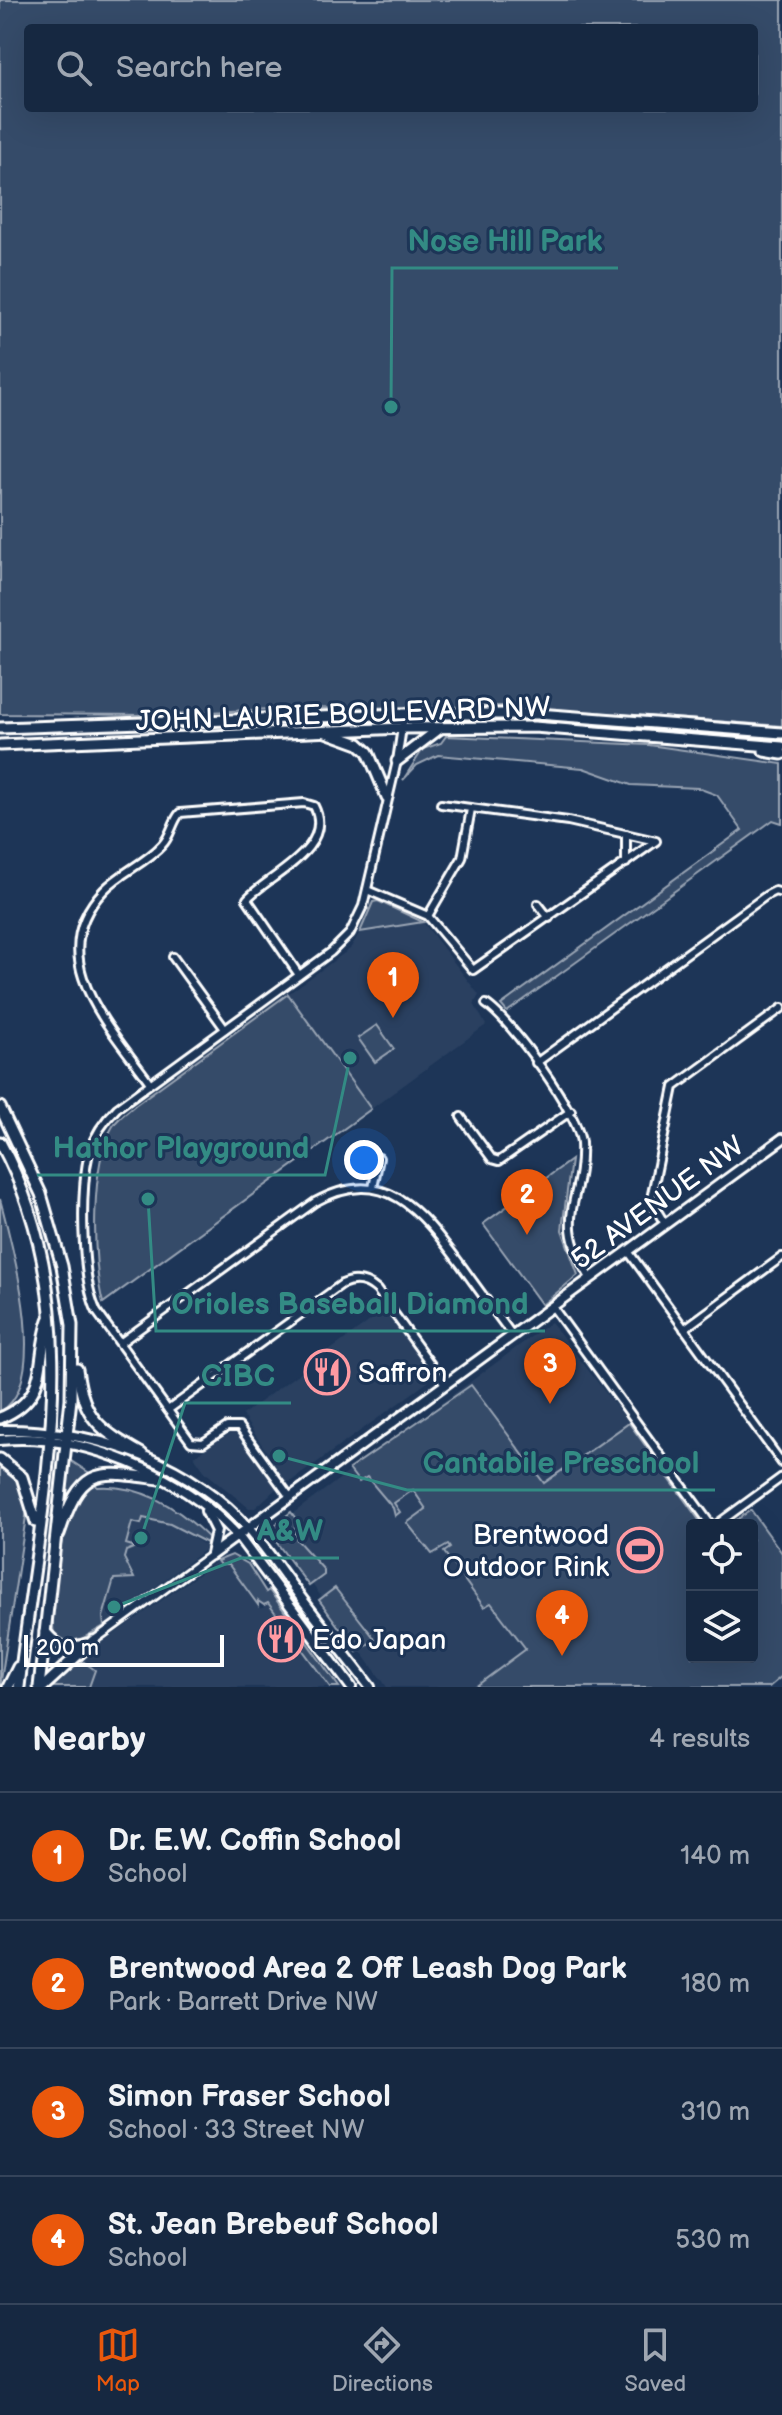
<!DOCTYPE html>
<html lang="en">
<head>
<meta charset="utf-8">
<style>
  body { margin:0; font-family:"Balsamiq Sans",sans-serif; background:#1f3048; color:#f1f3f6 }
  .controls { position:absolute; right:24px; bottom:24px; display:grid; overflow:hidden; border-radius:8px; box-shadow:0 8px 32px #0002 }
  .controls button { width:72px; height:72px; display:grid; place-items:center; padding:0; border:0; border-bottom:2px solid #35445a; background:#162841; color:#f1f3f6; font:40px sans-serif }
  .scale { position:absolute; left:24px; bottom:20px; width:200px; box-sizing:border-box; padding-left:8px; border:4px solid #fff; border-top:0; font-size:22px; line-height:28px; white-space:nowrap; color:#fff; -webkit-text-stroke:6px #1d3557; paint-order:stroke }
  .you { position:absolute; left:364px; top:1160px; width:28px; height:28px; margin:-20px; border:6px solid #fff; border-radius:50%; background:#1a73e8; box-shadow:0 0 0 12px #1a73e833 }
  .badge { display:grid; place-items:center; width:52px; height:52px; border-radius:50%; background:#ea580c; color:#fff; font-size:26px; font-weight:700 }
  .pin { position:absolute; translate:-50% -66px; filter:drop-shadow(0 2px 4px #0008) }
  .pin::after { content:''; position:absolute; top:42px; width:28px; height:24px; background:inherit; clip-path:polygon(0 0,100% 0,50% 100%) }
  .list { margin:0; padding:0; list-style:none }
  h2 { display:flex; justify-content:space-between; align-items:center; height:104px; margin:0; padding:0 32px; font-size:34px }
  h2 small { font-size:26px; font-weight:400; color:#9ea6b1 }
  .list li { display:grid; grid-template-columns:52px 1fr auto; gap:24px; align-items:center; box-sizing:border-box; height:128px; padding:0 32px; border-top:2px solid #35445a }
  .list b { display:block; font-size:30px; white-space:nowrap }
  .list p { margin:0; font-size:26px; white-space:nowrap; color:#9ea6b1 }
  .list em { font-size:26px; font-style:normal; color:#9ea6b1 }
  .icon { flex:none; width:44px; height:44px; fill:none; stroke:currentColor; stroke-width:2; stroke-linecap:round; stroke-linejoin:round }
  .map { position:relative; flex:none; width:782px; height:1687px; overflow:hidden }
  .search { position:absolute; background:#162841; box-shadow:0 8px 32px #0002; left:24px; right:24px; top:24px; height:88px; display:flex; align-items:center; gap:20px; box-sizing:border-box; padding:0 28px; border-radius:8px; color:#9ea6b1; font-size:30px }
  .sheet { height:616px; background:#162841 }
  nav { display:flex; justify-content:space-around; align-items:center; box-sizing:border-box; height:112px; border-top:2px solid #35445a; background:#162841; font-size:22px; color:#9ea6b1 }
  nav a { display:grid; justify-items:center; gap:4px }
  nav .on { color:#ea580c }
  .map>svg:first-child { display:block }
  .built { fill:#2a4161 }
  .green { fill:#364b69; stroke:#9aa5b4; stroke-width:2; fill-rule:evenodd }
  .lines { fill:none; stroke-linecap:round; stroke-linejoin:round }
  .street-casing { stroke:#fff; stroke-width:12 }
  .secondary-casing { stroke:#fff; stroke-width:14 }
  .primary-casing { stroke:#fff; stroke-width:15 }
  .street { stroke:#1d3557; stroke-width:6 }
  .secondary { stroke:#1d3557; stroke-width:8 }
  .primary { stroke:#1d3557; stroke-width:9 }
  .labels { text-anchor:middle; stroke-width:6; stroke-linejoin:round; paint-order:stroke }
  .street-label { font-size:28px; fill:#fff; stroke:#1d3557 }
  .poi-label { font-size:28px; fill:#fff; stroke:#1d3557; text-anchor:start }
  .leader { fill:none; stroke:#338b84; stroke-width:3 }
  .callout-dot { fill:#338b84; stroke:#1d3557; stroke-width:3 }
  .callout-label { font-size:30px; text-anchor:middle; font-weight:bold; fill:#338b84; stroke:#1d3557; stroke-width:6; stroke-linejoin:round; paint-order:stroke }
</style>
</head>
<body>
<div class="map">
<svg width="782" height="1687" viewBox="0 0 782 1687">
  <rect width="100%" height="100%" fill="#1d3557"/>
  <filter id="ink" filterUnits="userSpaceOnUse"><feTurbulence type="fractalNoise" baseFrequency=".0125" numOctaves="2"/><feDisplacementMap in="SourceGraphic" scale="16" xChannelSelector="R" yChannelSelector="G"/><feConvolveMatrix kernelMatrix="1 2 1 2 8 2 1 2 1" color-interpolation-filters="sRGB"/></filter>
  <g filter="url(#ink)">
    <!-- built -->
    <g class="built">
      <path d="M423 922 479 995 474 1004 486 1025 371 1109 288 994 350 949 360 932Z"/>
      <path d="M385 1310 431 1376 429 1381 290 1482 286 1481 242 1415Z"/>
      <path d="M551 1322 629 1423 545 1483 618 1583 475 1687H387L272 1529Z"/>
      <path d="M234 1431 278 1487 255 1508H249L205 1472 194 1456Z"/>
      <path d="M142 1518 170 1524 208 1547 104 1626 103 1617 115 1579 134 1575 124 1555 133 1546 126 1544 132 1522Z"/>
      <path d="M217 1561 229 1565 261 1609 269 1604 330 1687H89L95 1670 72 1664Z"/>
    </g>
    <!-- green -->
    <g class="green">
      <path d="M0 0H782V726L509 706 270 709 152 715 0 714ZM754 28V108H28V28Z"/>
      <path d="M446 736 649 745 782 764V823L773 820 507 1012 501 1005 742 830 717 795 698 788 631 785 583 768 438 755 417 765 403 780 423 749 441 743Z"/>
      <path d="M378 901 423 922 360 932 373 902Z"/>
      <path d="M288 994 371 1109 103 1303C92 1263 90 1162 113 1126 118 1118 128 1111 135 1105Z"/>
      <path d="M377 1025 394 1049 375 1062 358 1038Z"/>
      <path d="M571 1160 562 1230 578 1275 542 1305 483 1224Z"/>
      <path d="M0 1199C12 1245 52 1382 0 1412Z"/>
      <path d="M471 1385 544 1483 629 1423 699 1520 700 1525H692V1657H752V1525H729L751 1510 782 1553V1676L769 1687H475L526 1649 491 1603 484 1607 444 1552 450 1548 448 1545 432 1554 407 1523 426 1509 413 1490 394 1503 400 1512 395 1516 393 1508 367 1477 359 1482 349 1469Z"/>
      <path d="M68 1459 91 1474 79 1481 66 1498 63 1497Z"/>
      <path d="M0 1465C19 1476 26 1488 27 1510L0 1687Z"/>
      <path d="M94 1481 97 1487C141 1484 178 1507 209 1538L207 1543 170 1524 143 1518 141 1524 132 1522 126 1544 136 1547 126 1551 124 1558 134 1578 114 1579 103 1617 104 1626 71 1645 55 1638C47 1614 62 1520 76 1497 79 1491 89 1486 94 1481Z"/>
      <path d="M291 1512 300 1524 293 1529 297 1540 324 1570V1575L309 1586 268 1531Z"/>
      <path d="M232 1555 248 1564 266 1592 269 1590 339 1687H330L268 1603 264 1605 258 1601V1605L229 1565H220L217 1561Z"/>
      <path d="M335 1588 375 1639 357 1652 319 1600Z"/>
      <path d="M84 1662 95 1670 89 1687H48L72 1664Z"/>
    </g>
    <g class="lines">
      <!-- street casing -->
      <g class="street-casing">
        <g id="street">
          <path d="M626 863V834"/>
          <path d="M367 890 428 916 473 970 656 841 568 821 441 804"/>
          <path d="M538 904 549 918"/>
          <path d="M428 916 462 858 471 809"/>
          <path d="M173 957 225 1029"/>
          <path d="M486 1004C511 1020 579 1114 581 1143 584 1203 551 1215 590 1278"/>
          <path d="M536 1063 767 895 775 891 782 893"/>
          <path d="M150 1083C110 1027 40 957 104 890 121 872 146 863 162 845 171 836 172 822 180 813L304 803 314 806C336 849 267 876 247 899L299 975"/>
          <path d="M461 1117 492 1159 499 1161 571 1111"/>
          <path d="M373 1188 379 1158"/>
          <path d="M665 1224 653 1204 652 1194 674 1087 782 1008"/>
          <path d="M628 1251 782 1463"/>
          <path d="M552 1306 711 1525"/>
          <path d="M684 1329 782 1257"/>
          <path d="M120 1343 315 1202C387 1163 422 1213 461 1265 478 1289 495 1312 512 1335"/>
          <path d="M168 1410 342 1284C355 1278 366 1280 377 1290L445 1384"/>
          <path d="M290 1497 239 1427H227L203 1443 191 1442 97 1312C81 1280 79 1184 90 1150 95 1133 105 1120 117 1108L331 952 350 933 363 906 397 761 404 714"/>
          <path d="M716 1525 782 1477"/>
          <path d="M93 1641 211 1555"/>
        </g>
      </g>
      <!-- secondary casing -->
      <g class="secondary-casing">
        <g id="secondary">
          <path d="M0 1430C88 1429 176 1456 239 1518 262 1541 280 1570 299 1595 322 1626 347 1656 370 1687"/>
          <path d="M0 1440C83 1432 182 1475 238 1536L351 1687"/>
          <path d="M206 1511 216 1531 211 1554"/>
          <path d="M211 1555 782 1139"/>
        </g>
      </g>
      <!-- primary casing -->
      <g class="primary-casing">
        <g id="primary">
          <path d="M0 728 404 714H538L782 733"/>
          <path d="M326 732 359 744 368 752 387 797"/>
          <path d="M0 745 403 728 534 727 782 747"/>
          <path d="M764 751 782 754"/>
          <path d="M397 761 439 729"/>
          <path d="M0 1107 41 1194 62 1266 72 1325 71 1399 39 1687"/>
          <path d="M0 1142C93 1312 39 1506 19 1687"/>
          <path d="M77 1369C84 1420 99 1429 142 1454"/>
          <path d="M0 1418C51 1397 35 1362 49 1320"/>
          <path d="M0 1459 22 1477 36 1522"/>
          <path d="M59 1534C82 1465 95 1471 160 1479"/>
          <path d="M45 1632C59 1648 65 1651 86 1644"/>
          <path d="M8 1687 18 1667"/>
          <path d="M43 1687 93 1641"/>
        </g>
      </g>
      <!-- street -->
      <use href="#street" class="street"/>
      <!-- secondary -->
      <use href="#secondary" class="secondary"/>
      <!-- primary -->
      <use href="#primary" class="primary"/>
    </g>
  </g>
  <!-- icons -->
  <defs>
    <g id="restaurant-ring" transform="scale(2.3)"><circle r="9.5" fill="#1d3557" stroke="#ff9aa2" stroke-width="1.5"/><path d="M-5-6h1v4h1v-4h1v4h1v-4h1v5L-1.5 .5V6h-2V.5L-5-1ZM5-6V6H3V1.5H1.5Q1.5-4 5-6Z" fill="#ff9aa2"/></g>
    <g id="stadium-ring" transform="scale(2.3)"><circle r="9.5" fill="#1d3557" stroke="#ff9aa2" stroke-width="1.5"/><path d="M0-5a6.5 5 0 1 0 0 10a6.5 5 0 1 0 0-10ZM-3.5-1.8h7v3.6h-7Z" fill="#ff9aa2"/></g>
  </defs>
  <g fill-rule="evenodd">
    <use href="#restaurant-ring" x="327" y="1372"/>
    <use href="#stadium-ring" x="640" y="1550"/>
    <use href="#restaurant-ring" x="281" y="1639"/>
  </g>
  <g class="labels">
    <!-- street labels -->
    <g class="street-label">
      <text transform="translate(343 713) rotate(-2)" y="10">JOHN LAURIE BOULEVARD NW</text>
      <text transform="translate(657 1202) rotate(-36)" y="10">52 AVENUE NW</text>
    </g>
    <!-- poi labels -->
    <g class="poi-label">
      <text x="358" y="1382">Saffron</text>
      <text x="609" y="1544" text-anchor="end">Brentwood<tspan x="609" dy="32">Outdoor Rink</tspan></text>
      <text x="312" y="1649">Edo Japan</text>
    </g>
  </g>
  <!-- callouts -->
  <path class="leader" d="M391 407L392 268H618M350 1058L325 1175H37M148 1199L156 1331H545M141 1538L185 1403H291M279 1456L407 1490H715M114 1607L241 1558H339"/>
  <g class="callout-dot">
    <circle cx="391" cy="407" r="8"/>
    <circle cx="350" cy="1058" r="8"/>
    <circle cx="148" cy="1199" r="8"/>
    <circle cx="141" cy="1538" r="8"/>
    <circle cx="279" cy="1456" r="8"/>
    <circle cx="114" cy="1607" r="8"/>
  </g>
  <g class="callout-label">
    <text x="505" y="251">Nose Hill Park</text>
    <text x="181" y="1158">Hathor Playground</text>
    <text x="350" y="1314">Orioles Baseball Diamond</text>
    <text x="238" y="1386">CIBC</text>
    <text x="561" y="1473">Cantabile Preschool</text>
    <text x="290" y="1541">A&amp;W</text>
  </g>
</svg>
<div class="controls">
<button><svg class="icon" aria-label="locate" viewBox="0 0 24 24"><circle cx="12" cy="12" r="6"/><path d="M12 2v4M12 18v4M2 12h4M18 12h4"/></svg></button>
<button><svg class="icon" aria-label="layers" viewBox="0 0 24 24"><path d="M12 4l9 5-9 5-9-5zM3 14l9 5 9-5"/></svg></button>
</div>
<div class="scale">200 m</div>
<div class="you"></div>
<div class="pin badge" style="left:393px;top:1018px">1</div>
<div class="pin badge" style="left:527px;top:1235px">2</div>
<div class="pin badge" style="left:550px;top:1404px">3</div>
<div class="pin badge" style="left:562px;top:1656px">4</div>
<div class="search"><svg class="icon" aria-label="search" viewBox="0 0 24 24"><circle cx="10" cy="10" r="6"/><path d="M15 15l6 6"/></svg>Search here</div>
</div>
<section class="sheet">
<h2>Nearby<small>4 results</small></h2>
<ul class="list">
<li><span class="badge">1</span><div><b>Dr. E.W. Coffin School</b><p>School</p></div><em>140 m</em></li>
<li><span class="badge">2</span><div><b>Brentwood Area 2 Off Leash Dog Park</b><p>Park · Barrett Drive NW</p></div><em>180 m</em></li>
<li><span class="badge">3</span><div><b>Simon Fraser School</b><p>School · 33 Street NW</p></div><em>310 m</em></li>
<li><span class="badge">4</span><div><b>St. Jean Brebeuf School</b><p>School</p></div><em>530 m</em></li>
</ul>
</section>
<nav>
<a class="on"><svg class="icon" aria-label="map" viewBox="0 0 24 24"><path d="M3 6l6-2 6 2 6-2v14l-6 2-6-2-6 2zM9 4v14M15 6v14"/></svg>Map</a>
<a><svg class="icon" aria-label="directions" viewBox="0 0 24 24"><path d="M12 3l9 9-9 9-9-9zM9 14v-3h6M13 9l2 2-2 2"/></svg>Directions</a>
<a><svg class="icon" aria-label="saved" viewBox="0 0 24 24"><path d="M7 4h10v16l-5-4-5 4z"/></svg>Saved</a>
</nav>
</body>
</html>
